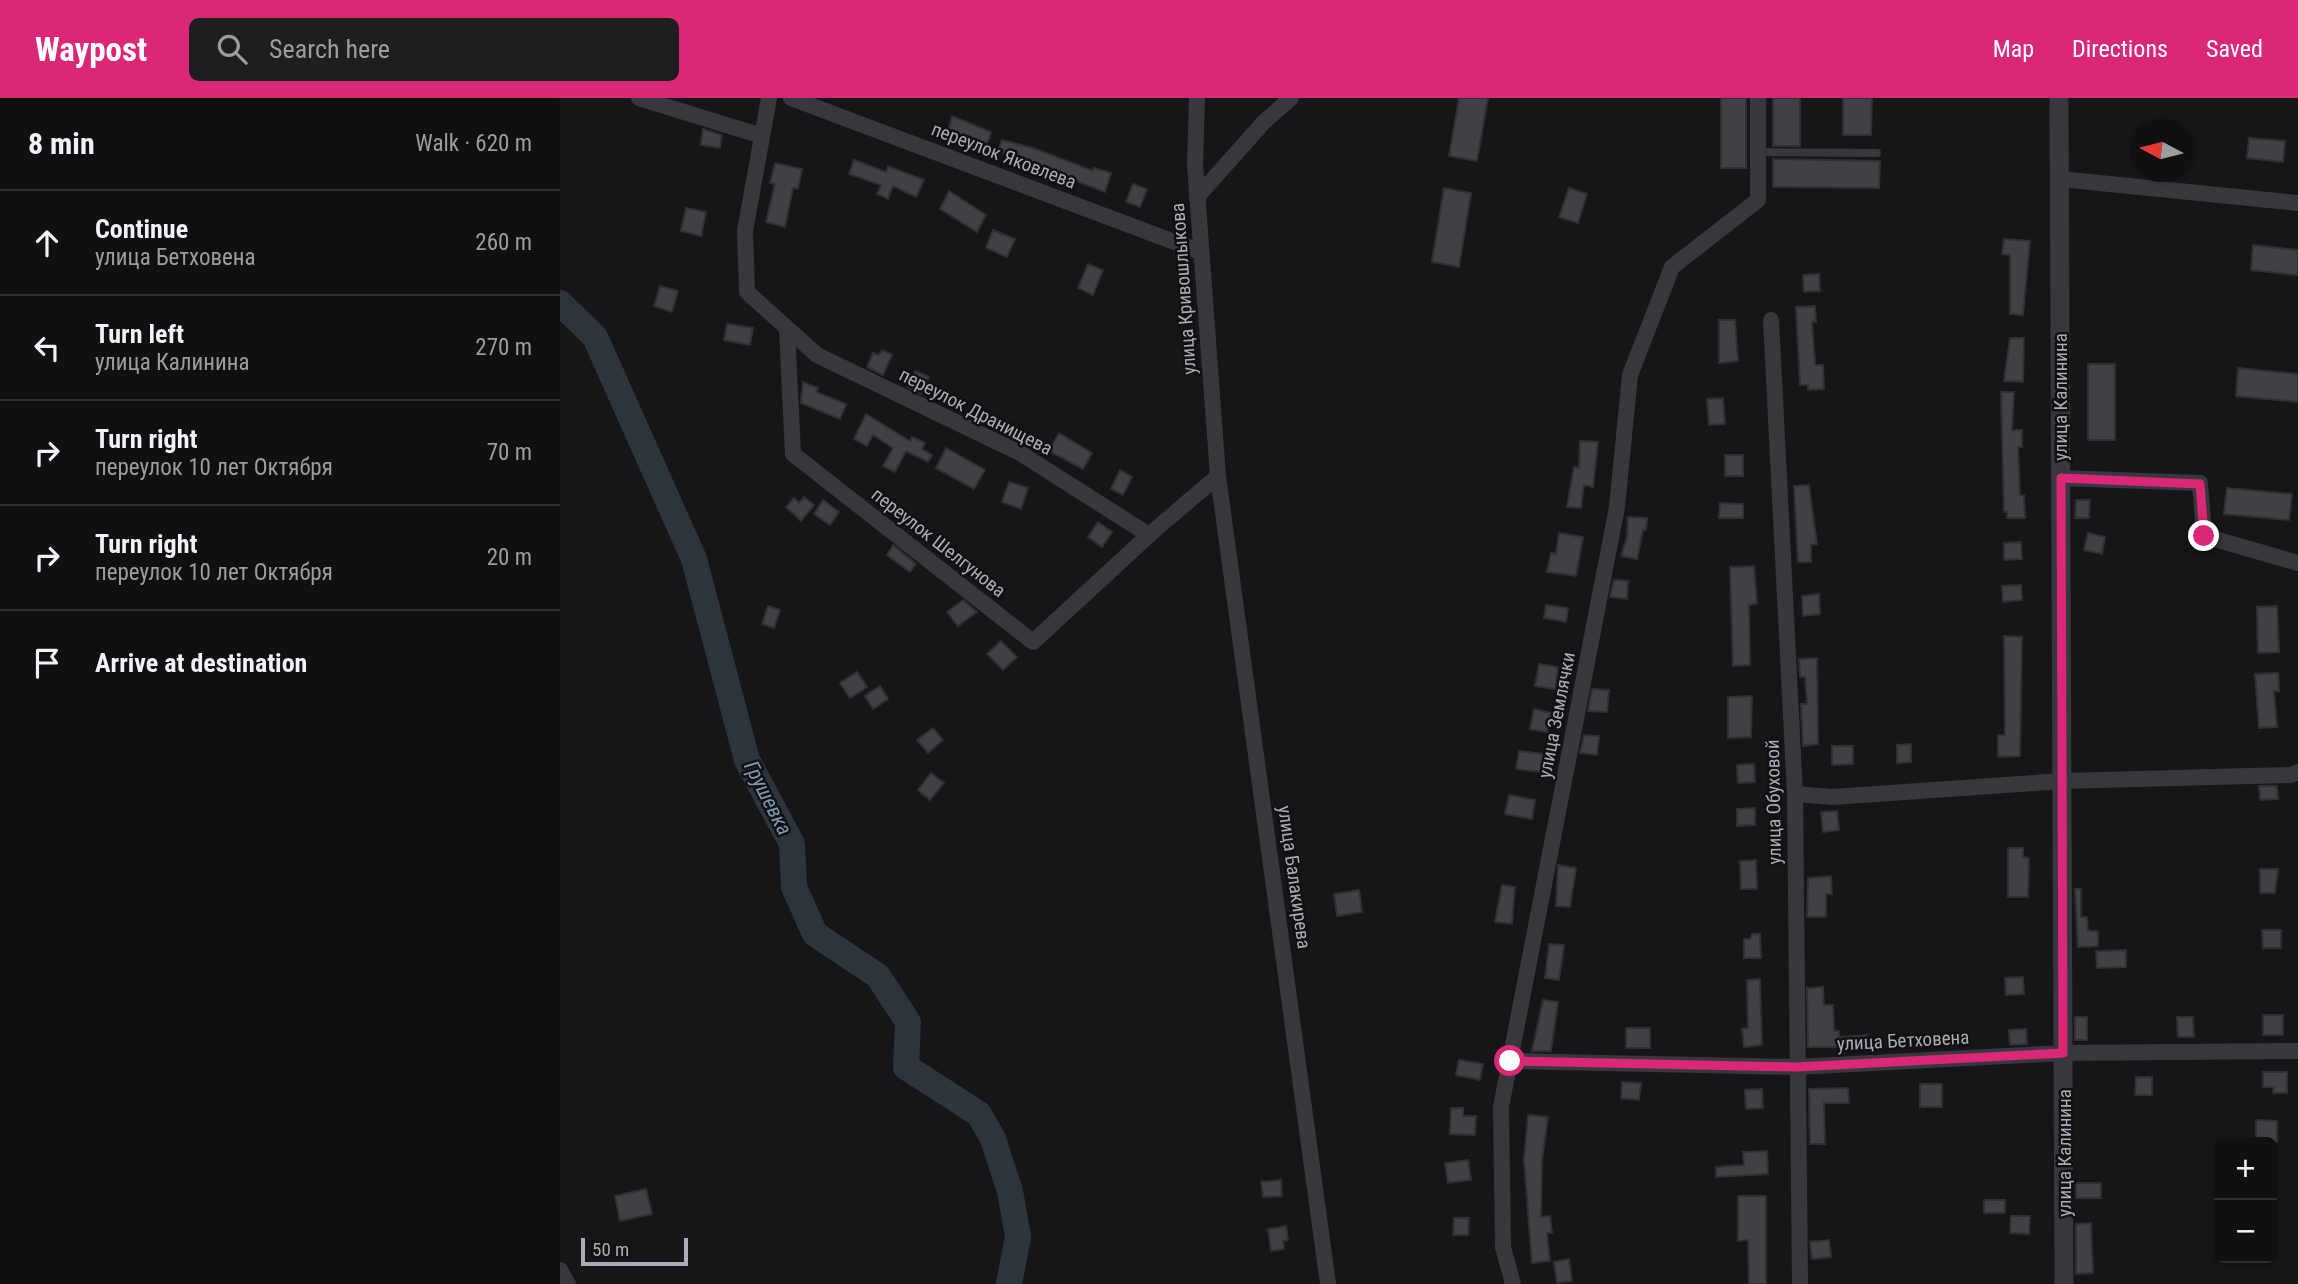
<!DOCTYPE html>
<html lang="en">
<head>
<meta charset="utf-8">
<style>
  body { margin:0; font-family:"Roboto Condensed",sans-serif; background:#1e1e20; color:#f1f3f6 }
  .controls { position:absolute; right:21px; bottom:21px; display:grid; overflow:hidden; border-radius:10px; box-shadow:0 2px 5px #0004 }
  .controls button { width:63px; height:63px; display:grid; place-items:center; padding:0; border:0; border-bottom:2px solid #303032; background:#101012; color:#f1f3f6; font:35px sans-serif }
  .compass { position:absolute; left:1570px; top:21px; width:63px; height:63px; border-radius:50%; background:#101012; box-shadow:0 2px 5px #0004; rotate:277deg }
  .scale { position:absolute; left:21px; bottom:18px; width:107px; box-sizing:border-box; padding-left:7px; border:4px solid #a8adb8; border-top:0; font-size:19px; line-height:24px; white-space:nowrap; color:#a8adb8; -webkit-text-stroke:5px #111113; paint-order:stroke }
  .stop { position:absolute; width:21px; height:21px; margin:-16px; border:5px solid #db2777; border-radius:50%; background:#fff }
  .stop.end { background:#db2777; border-color:#fff; box-shadow:0 2px 7px #0008 }
  .list { margin:0; padding:0; list-style:none }
  h2 { display:flex; justify-content:space-between; align-items:center; height:91px; margin:0; padding:0 28px; font-size:30px }
  h2 small { font-size:23px; font-weight:400; color:#9c9d9f }
  .list li { display:grid; grid-template-columns:46px 1fr auto; gap:21px; align-items:center; box-sizing:border-box; height:105px; padding:0 28px; border-top:2px solid #303032 }
  .list b { display:block; font-size:26px; white-space:nowrap }
  .list p { margin:0; font-size:23px; white-space:nowrap; color:#9c9d9f }
  .list em { font-size:23px; font-style:normal; color:#9c9d9f }
  .icon { flex:none; width:38px; height:38px; fill:none; stroke:currentColor; stroke-width:2; stroke-linecap:round; stroke-linejoin:round }
  .map { position:relative; flex:none; width:1738px; height:1186px; overflow:hidden }
  header { display:flex; align-items:center; gap:42px; box-sizing:border-box; height:98px; padding:0 35px; background:#db2777; color:#fff }
  header strong { font-size:33px }
  nav { display:flex; gap:38px; margin-inline-start:auto; font-size:24px }
  .search { width:490px; height:63px; background:#1e1e20; display:flex; align-items:center; gap:18px; box-sizing:border-box; padding:0 24px; border-radius:10px; color:#9c9d9f; font-size:26px }
  main { display:flex }
  aside { flex:1; background:#101012 }
  .map>svg:first-child { display:block }
  .lines { fill:none; stroke-linecap:round; stroke-linejoin:round }
  .river { stroke:#2c353c; stroke-width:26 }
  .building { fill:#404145; stroke:#303034; stroke-width:2 }
  .service { stroke:#37383d; stroke-width:8 }
  .minor { stroke:#37383d; stroke-width:16 }
  .tertiary { stroke:#37383d; stroke-width:19 }
  .route { stroke:#db2777; stroke-width:9 }
  .labels { text-anchor:middle; stroke-width:5; stroke-linejoin:round; paint-order:stroke }
  .street-label { font-size:19px; fill:#a8adb8; stroke:#111113 }
  .water-label { font-size:21px; font-style:italic; fill:#7f9bb3; stroke:#111113 }
</style>
</head>
<body>
<header>
<strong>Waypost</strong>
<div class="search"><svg class="icon" aria-label="search" viewBox="0 0 24 24"><circle cx="10" cy="10" r="6"/><path d="M15 15l6 6"/></svg>Search here</div>
<nav><a>Map</a><a>Directions</a><a>Saved</a></nav>
</header>
<main>
<aside>
<h2>8 min<small>Walk · 620 m</small></h2>
<ul class="list">
<li><svg class="icon" aria-label="ahead" viewBox="0 0 24 24"><path d="M12 20V5M6 11l6-6 6 6"/></svg><div><b>Continue</b><p>улица Бетховена</p></div><em>260 m</em></li>
<li><svg class="icon" aria-label="left" viewBox="0 0 24 24"><path d="M17 20v-9H6M10 6l-5 5 5 5"/></svg><div><b>Turn left</b><p>улица Калинина</p></div><em>270 m</em></li>
<li><svg class="icon" aria-label="right" viewBox="0 0 24 24"><path d="M7 20v-9h11M14 6l5 5-5 5"/></svg><div><b>Turn right</b><p>переулок 10 лет Октября</p></div><em>70 m</em></li>
<li><svg class="icon" aria-label="right" viewBox="0 0 24 24"><path d="M7 20v-9h11M14 6l5 5-5 5"/></svg><div><b>Turn right</b><p>переулок 10 лет Октября</p></div><em>20 m</em></li>
<li><svg class="icon" aria-label="arrive" viewBox="0 0 24 24"><path d="M6 21V4h12l-3 4 3 4H6"/></svg><div><b>Arrive at destination</b></div></li>
</ul>
</aside>
<div class="map">
<svg width="1738" height="1186" viewBox="0 0 1738 1186">
  <rect width="100%" height="100%" fill="#161618"/>
  <g class="lines">
    <!-- river -->
    <path class="river" d="M0 205 35 239 134 461 187 662 232 746 234 789 255 836 318 878 348 924 346 969 419 1016 433 1041 450 1093 458 1139 449 1186"/>
  </g>
  <!-- building -->
  <g class="building">
    <path d="M899 0H928L917 63 889 58Z"/>
    <rect x="1161" y="0" width="25" height="70"/>
    <rect x="1213" y="0" width="27" height="48"/>
    <path d="M1283 0H1312L1311 37H1283Z"/>
    <path d="M392 18 431 34 427 46 403 36 402 42 387 38Z"/>
    <path d="M143 31 162 37 160 50 141 47Z"/>
    <path d="M1689 40 1725 43 1723 64 1687 60Z"/>
    <path d="M442 42 473 50 533 73 534 70 551 75 545 94 438 53Z"/>
    <path d="M1213 61 1320 63 1319 90 1213 89Z"/>
    <path d="M294 62 326 74 328 68 364 82 356 99 333 88 328 101 317 96 321 87 289 76Z"/>
    <path d="M215 65 242 71 238 91 233 90 225 129 206 124 215 86 210 85Z"/>
    <path d="M573 86 587 91 580 109 566 104Z"/>
    <path d="M884 90 911 95 899 169 872 164Z"/>
    <path d="M1009 90 1027 96 1018 125 999 119Z"/>
    <path d="M389 93 426 117 417 134 380 111Z"/>
    <path d="M126 110 146 114 141 138 121 133Z"/>
    <path d="M433 132 455 141 447 159 426 150Z"/>
    <path d="M1444 141 1470 143 1463 217 1450 216V157L1442 156Z"/>
    <path d="M1693 147 1738 152V177L1691 172Z"/>
    <path d="M528 166 543 172 533 197 518 190Z"/>
    <path d="M1259 176 1260 193 1244 194 1243 177Z"/>
    <path d="M100 188 118 193 112 214 94 208Z"/>
    <path d="M1255 208 1256 224H1252L1255 267H1263L1264 291 1248 292V287H1240L1236 209Z"/>
    <path d="M1159 222H1175L1178 263 1159 265Z"/>
    <path d="M167 226 193 230 190 247 164 242Z"/>
    <path d="M1450 240H1464L1463 284 1444 283Z"/>
    <path d="M322 252 332 257 323 277 307 269 313 255 319 257Z"/>
    <rect x="1528" y="266" width="27" height="76"/>
    <path d="M1678 270 1738 276V304L1676 298Z"/>
    <path d="M355 273 369 279 361 296 348 289Z"/>
    <path d="M243 284 258 290 256 294 286 306 280 321 241 305Z"/>
    <path d="M1441 294H1454L1452 332H1462V349H1458L1460 397H1464L1465 420H1447V414H1444Z"/>
    <path d="M1163 300 1165 326 1149 327 1147 301Z"/>
    <path d="M306 316 350 343 352 339 365 345 362 351 372 357 368 364 346 353 335 374 323 368 333 350 313 337 307 348 294 341Z"/>
    <path d="M499 335 532 355 523 371 489 353Z"/>
    <path d="M1020 343 1038 344 1033 389 1024 387 1021 410 1007 409 1014 369 1019 370Z"/>
    <path d="M386 350 425 372 414 391 376 370Z"/>
    <rect x="1165" y="357" width="18" height="21"/>
    <path d="M560 372 572 379 563 397 551 391Z"/>
    <path d="M449 384 468 390 461 411 442 404Z"/>
    <path d="M1249 387 1257 446 1251 447V464H1238L1234 388Z"/>
    <path d="M1667 390 1732 396 1729 422 1664 416Z"/>
    <path d="M244 399 254 407 241 423 226 409 234 400 239 405Z"/>
    <path d="M263 402 279 414 270 427 254 416Z"/>
    <path d="M1516 402H1530L1529 420H1515Z"/>
    <path d="M1160 405 1183 406V420H1159Z"/>
    <path d="M1068 419 1087 420 1086 432H1083L1077 461 1061 458 1067 439Z"/>
    <path d="M538 424 552 434 542 449 528 439Z"/>
    <path d="M999 435 1023 439 1016 478 987 474 991 455 996 456Z"/>
    <path d="M1528 435 1545 439 1542 456 1524 452Z"/>
    <path d="M1461 444 1462 461 1444 462V445Z"/>
    <path d="M333 447 356 466 350 474 327 457Z"/>
    <path d="M1194 468 1197 506 1189 507 1190 567 1173 568 1170 469Z"/>
    <path d="M1054 482 1068 483 1067 501 1050 499Z"/>
    <path d="M1461 487 1462 502 1443 504 1442 488Z"/>
    <path d="M1259 496 1260 516 1243 518 1242 498Z"/>
    <path d="M403 502 417 514 398 528 387 514Z"/>
    <path d="M986 507 1008 510 1006 524 984 520Z"/>
    <path d="M208 508 220 512 214 530 202 526Z"/>
    <path d="M1717 508 1719 554 1698 555 1697 509Z"/>
    <path d="M1444 538 1462 539 1460 658 1438 659V637H1445Z"/>
    <path d="M441 543 457 559 443 572 427 556Z"/>
    <path d="M1257 560 1258 646 1243 648 1241 606H1247L1245 579H1240L1239 561Z"/>
    <path d="M979 566 998 569 995 591 975 588Z"/>
    <path d="M297 574 307 589 290 600 280 585Z"/>
    <path d="M1718 575 1719 593H1714L1717 629 1699 630 1695 576Z"/>
    <path d="M320 588 328 601 313 611 305 598Z"/>
    <path d="M1032 591 1049 592 1047 614 1028 613Z"/>
    <path d="M1192 598 1191 639 1168 640V599Z"/>
    <path d="M974 611 991 615 987 634 970 631Z"/>
    <path d="M373 630 383 642 368 655 357 642Z"/>
    <path d="M1024 637 1039 638 1037 657 1020 655Z"/>
    <path d="M1351 646V664L1337 665V647Z"/>
    <path d="M1272 648H1293V666L1272 667Z"/>
    <path d="M959 653 984 656 982 674 956 671Z"/>
    <path d="M1194 666 1195 684 1178 685 1177 667Z"/>
    <path d="M371 675 384 685 370 702 358 692Z"/>
    <path d="M1699 688H1717L1718 701 1700 702Z"/>
    <path d="M949 697 975 702 972 721 945 716Z"/>
    <path d="M1195 710V727L1177 728V711Z"/>
    <path d="M1277 713 1279 732 1263 734 1261 714Z"/>
    <path d="M1448 750H1463V759L1469 760 1468 799H1448Z"/>
    <path d="M1196 762 1197 791H1181L1180 763Z"/>
    <path d="M998 767 1016 770 1010 809 996 808Z"/>
    <path d="M1700 771H1718L1715 795H1700Z"/>
    <path d="M1271 778 1272 796H1266V819H1247L1248 780Z"/>
    <path d="M942 787 955 789 952 826 935 824Z"/>
    <path d="M1515 791H1521V819H1527L1528 833H1538V848L1518 849Z"/>
    <path d="M799 792 802 814 777 818 774 796Z"/>
    <path d="M1702 832H1721V850H1703Z"/>
    <path d="M1192 836H1200L1201 860H1184V841H1190Z"/>
    <path d="M989 846 1004 847 999 882 985 880Z"/>
    <path d="M1566 852V869L1537 870 1536 853Z"/>
    <path d="M1463 879 1464 896 1446 897 1445 880Z"/>
    <path d="M1200 881 1202 947 1184 949 1182 931 1188 930 1187 882Z"/>
    <path d="M1263 889 1264 907H1273L1274 933H1279V939L1307 937V949H1248L1247 890Z"/>
    <path d="M983 902 998 904 991 953H972Z"/>
    <rect x="1703" y="917" width="20" height="20"/>
    <rect x="1515" y="919" width="12" height="23"/>
    <path d="M1617 919H1633L1634 939H1618Z"/>
    <rect x="1066" y="930" width="24" height="20"/>
    <path d="M1466 931 1467 946 1450 947 1449 932Z"/>
    <path d="M899 962 923 966 920 982 896 977Z"/>
    <path d="M1703 974H1727V995H1713L1714 989H1703Z"/>
    <path d="M1576 979H1592V997H1575Z"/>
    <path d="M1062 984 1081 985 1079 1002 1061 1000Z"/>
    <rect x="1360" y="986" width="22" height="23"/>
    <path d="M1288 990 1289 1005H1264L1265 1046H1250L1249 991Z"/>
    <path d="M1202 991 1203 1010 1186 1011 1185 992Z"/>
    <path d="M891 1010H903V1018H916L915 1037 890 1036Z"/>
    <path d="M968 1017 988 1019 982 1062 981 1119 990 1118 992 1135H987L990 1163 972 1165 964 1062Z"/>
    <path d="M1696 1022 1717 1023V1044H1696Z"/>
    <path d="M1207 1053 1208 1076 1156 1079V1069L1184 1067 1183 1054Z"/>
    <path d="M908 1062 911 1082 888 1085 885 1065Z"/>
    <path d="M721 1082 722 1098 703 1099 701 1084Z"/>
    <rect x="1516" y="1085" width="25" height="15"/>
    <path d="M86 1091 92 1116 60 1123 55 1098Z"/>
    <path d="M1178 1098H1206V1186H1189L1188 1142 1178 1143Z"/>
    <rect x="1424" y="1102" width="21" height="13"/>
    <path d="M1451 1118H1470L1469 1136 1450 1135Z"/>
    <path d="M894 1120H909L908 1137H893Z"/>
    <path d="M1531 1125 1533 1175 1516 1176V1126Z"/>
    <path d="M726 1128 728 1142 723 1143 724 1151 711 1153 708 1131Z"/>
    <path d="M1269 1142 1271 1159 1252 1161 1250 1144Z"/>
    <path d="M1009 1161 1012 1183 997 1185 994 1164Z"/>
  </g>
  <g class="lines">
    <!-- service -->
    <path class="service" d="M1198 54 1317 55"/>
    <!-- minor -->
    <g class="minor">
      <path d="M79 0 202 38"/>
      <path d="M209 0 185 133 187 194 257 257 460 355 589 437 658 378"/>
      <path d="M231 0 641 154"/>
      <path d="M637 0 635 66 658 378 768 1186"/>
      <path d="M1500 81 1738 105"/>
      <path d="M637 99 704 24 731 0"/>
      <path d="M1211 222 1235 696 1240 1186"/>
      <path d="M227 231 233 356 473 544 589 437"/>
      <path d="M1501 380 1640 385 1644 438 1738 465"/>
      <path d="M1235 696 1273 699 1502 683 1731 677 1738 674"/>
      <path d="M950 963 1236 969 1503 955 1738 953"/>
      <path d="M0 1172 8 1186"/>
      <path d="M953 1186 943 1149 941 1009 1057 409 1070 277 1112 169 1198 102V0"/>
    </g>
    <!-- tertiary -->
    <path class="tertiary" d="M1499 0 1504 1186"/>
  </g>
  <g class="lines">
    <!-- route -->
    <path class="route" d="M950 963 1236 969 1503 955 1501 380 1640 386 1644 438"/>
  </g>
  <g class="labels">
    <!-- street labels -->
    <g class="street-label">
      <text transform="translate(444 57) rotate(21)" y="7">переулок Яковлева</text>
      <text transform="translate(623 191) rotate(-94)" y="7">улица Кривошлыкова</text>
      <text transform="translate(1500 299) rotate(-90)" y="7">улица Калинина</text>
      <text transform="translate(416 313) rotate(27)" y="7">переулок Дранищева</text>
      <text transform="translate(379 444) rotate(38)" y="7">переулок Шелгунова</text>
      <text transform="translate(996 617) rotate(-79)" y="7">улица Землячки</text>
      <text transform="translate(1213 704) rotate(-91)" y="7">улица Обуховой</text>
      <text transform="translate(735 779) rotate(82)" y="7">улица Балакирева</text>
      <text transform="translate(1343 942) rotate(-3)" y="7">улица Бетховена</text>
      <text transform="translate(1504 1055) rotate(-90)" y="7">улица Калинина</text>
    </g>
    <!-- water labels -->
    <g class="water-label">
      <text transform="translate(208 700) rotate(63)" y="7">Грушевка</text>
    </g>
  </g>
</svg>
<div class="controls">
<button>+</button>
<button>−</button>
</div>
<svg class="compass" viewBox="-18 -18 36 36"><path d="M0-13l5 13h-10z" fill="#e53935"/><path d="M0 13l5-13h-10z" fill="#9c9d9f"/></svg>
<div class="scale">50 m</div>
<div class="stop" style="left:950px;top:963px"></div>
<div class="stop end" style="left:1644px;top:438px"></div>
</div>
</main>
</body>
</html>
